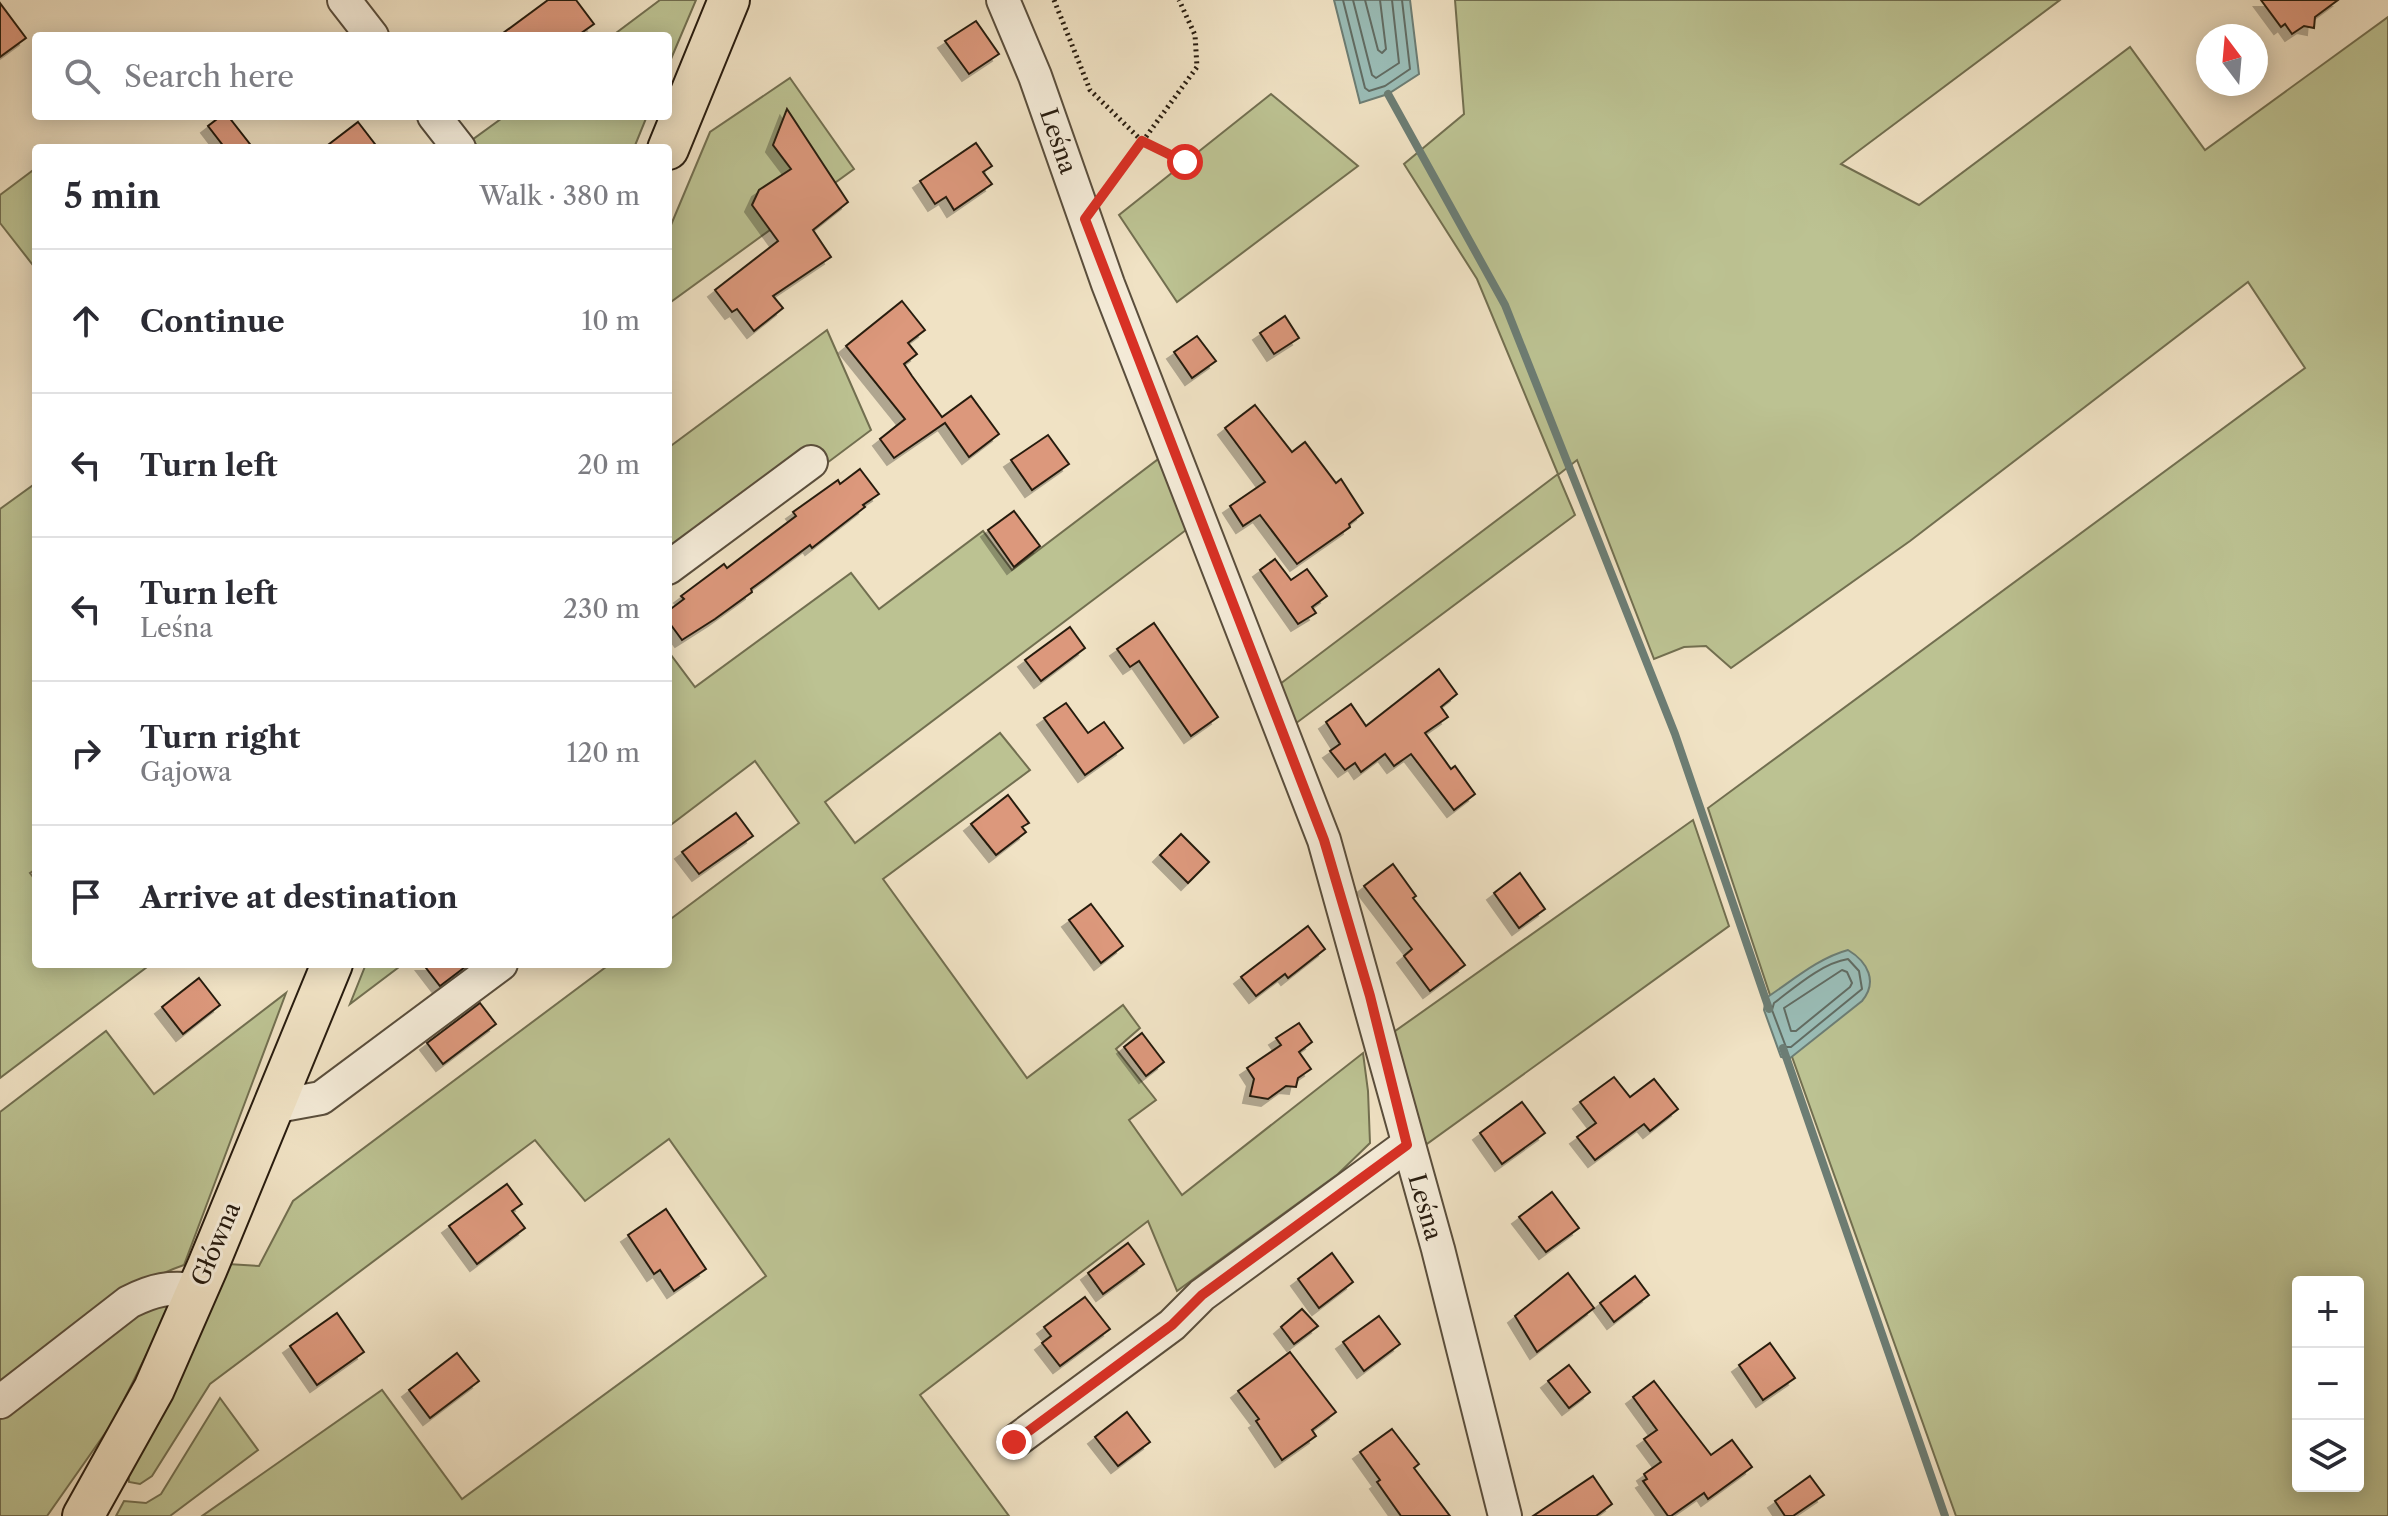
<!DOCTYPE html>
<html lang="en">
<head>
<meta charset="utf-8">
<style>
  body { margin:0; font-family:"Libre Caslon Text",serif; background:#f7f7f7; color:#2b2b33 }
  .controls { position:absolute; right:24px; bottom:24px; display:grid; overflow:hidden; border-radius:8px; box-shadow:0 4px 20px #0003 }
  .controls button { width:72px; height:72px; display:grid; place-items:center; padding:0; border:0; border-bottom:2px solid #e1e1e2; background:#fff; color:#2b2b33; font:40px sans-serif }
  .compass { position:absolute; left:2196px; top:24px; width:72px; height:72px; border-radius:50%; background:#fff; box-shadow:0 4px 20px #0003; rotate:344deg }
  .stop { position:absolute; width:24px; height:24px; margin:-18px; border:6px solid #d93025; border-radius:50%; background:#fff }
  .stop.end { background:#d93025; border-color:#fff; box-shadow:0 2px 8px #0008 }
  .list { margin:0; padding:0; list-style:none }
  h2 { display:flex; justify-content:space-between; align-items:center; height:104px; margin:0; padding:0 32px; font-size:34px }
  h2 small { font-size:26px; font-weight:400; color:#7c7c81 }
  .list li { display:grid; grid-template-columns:52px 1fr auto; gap:24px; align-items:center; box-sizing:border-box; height:144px; padding:0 32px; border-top:2px solid #e1e1e2 }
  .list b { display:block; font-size:30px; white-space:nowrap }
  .list p { margin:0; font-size:26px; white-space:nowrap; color:#7c7c81 }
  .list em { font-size:26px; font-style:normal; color:#7c7c81 }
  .icon { flex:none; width:44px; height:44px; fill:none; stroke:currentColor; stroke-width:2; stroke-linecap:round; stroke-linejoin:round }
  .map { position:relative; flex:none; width:2388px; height:1516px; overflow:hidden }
  .search { position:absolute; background:#fff; box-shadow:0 4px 20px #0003; left:32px; top:32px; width:640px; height:88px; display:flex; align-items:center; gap:20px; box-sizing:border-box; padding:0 28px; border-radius:8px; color:#7c7c81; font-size:30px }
  .panel { position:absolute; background:#fff; box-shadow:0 4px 20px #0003; left:32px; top:144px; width:640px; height:824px; border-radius:8px }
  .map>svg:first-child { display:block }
  .green { fill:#bcc292; stroke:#726f50; stroke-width:2; fill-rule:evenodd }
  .water { fill:#9abdb7; stroke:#6c7d74; stroke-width:2 }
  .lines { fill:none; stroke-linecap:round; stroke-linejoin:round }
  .shore { stroke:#616c63; stroke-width:2 }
  .stream { stroke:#6c7d74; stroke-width:8 }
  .building { fill:#dc987b; stroke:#281c0f; stroke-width:2; filter:url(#shadow) }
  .minor-casing { stroke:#5a4e3c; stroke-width:36 }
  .major-casing { stroke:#281c0f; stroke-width:44 }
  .path { stroke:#281c0f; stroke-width:5; stroke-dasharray:2 4; stroke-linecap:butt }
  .minor { stroke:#f5ecd9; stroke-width:32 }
  .major { stroke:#f0e2c4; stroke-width:40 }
  .route { stroke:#d93025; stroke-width:10 }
  .labels { text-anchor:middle; stroke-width:6; stroke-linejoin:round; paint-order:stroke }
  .street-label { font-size:24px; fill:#281c0f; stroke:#f5ecd9 }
</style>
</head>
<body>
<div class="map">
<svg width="2388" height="1516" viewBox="0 0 2388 1516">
  <defs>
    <filter id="shadow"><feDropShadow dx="-7" dy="7" stdDeviation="0" flood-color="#0004"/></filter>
  </defs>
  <rect width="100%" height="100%" fill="#f0e2c4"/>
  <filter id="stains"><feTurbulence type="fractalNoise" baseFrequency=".0025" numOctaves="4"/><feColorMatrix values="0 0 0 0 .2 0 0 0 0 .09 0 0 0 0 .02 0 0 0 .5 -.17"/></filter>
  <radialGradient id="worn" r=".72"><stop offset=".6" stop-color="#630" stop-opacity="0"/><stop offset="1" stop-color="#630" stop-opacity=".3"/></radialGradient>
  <!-- green -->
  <g class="green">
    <path d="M660 0H696L668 66V36H612Z"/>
    <path d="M1455 0H2060L1841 164 1919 205 2130 47 2205 150 2388 17V1516H1956L1771 998 1708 808 2305 368 2248 282 1910 541 1731 668 1706 646 1684 647 1654 659 1577 460 1558 475 1575 515 1295 724 1280 684 1558 474 1477 279 1404 164 1464 114ZM2298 1282H2358V1486H2298Z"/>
    <path d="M790 78 854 169 668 304V232L710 132Z"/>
    <path d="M1271 94 1358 166 1177 302 1119 215Z"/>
    <path d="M505 116H647L634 148H479L472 140Z"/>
    <path d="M36 168V269L0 223V195Z"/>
    <path d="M827 330 871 430 823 466 668 555V448Z"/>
    <path d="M1161 457 1186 530 825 802 855 843 1000 733 1030 770 883 879 1027 1078 1123 1005 1140 1028 1116 1049 1156 1100 1129 1120 1182 1195 1363 1053 1368 1091 1370 1143 1338 1174 1177 1291 1148 1221 920 1395 1009 1516H202L382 1390 462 1499 766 1276 669 1139 585 1201 535 1140 210 1384 152 1476 140 1484 129 1482 128 1468 228 1264 259 1266 293 1201 610 964H668V921L799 823 755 761 668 827V651L695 687 851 573 879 609 983 531 1012 570Z"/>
    <path d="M36 483V869L30 873 36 881V964H151L0 1078V509Z"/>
    <path d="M1693 820 1729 926 1424 1146 1391 1034Z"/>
    <path d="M366 964H403L350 1004Z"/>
    <path d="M286 993 184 1265C115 1289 58 1343 0 1388V1112L106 1031 154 1094Z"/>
    <path d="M167 1302 168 1311 113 1422 47 1516H0V1411L104 1327Z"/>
    <path d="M220 1398 258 1450 170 1516H116L124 1501 146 1503 161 1494Z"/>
  </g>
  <!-- water -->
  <g class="water">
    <path d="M1334 0H1410L1419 74 1388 94 1360 103Z"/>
    <path d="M1848 950C1868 962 1878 982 1862 1001L1789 1059 1781 1057 1764 1010 1766 998C1792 981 1818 958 1848 950Z"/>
  </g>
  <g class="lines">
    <!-- shore -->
    <g class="shore">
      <path d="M1343 0 1365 88 1369 91 1385 86 1410 69 1402 0"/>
      <path d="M1353 0 1372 75 1376 78 1399 63 1392 0"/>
      <path d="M1365 0 1378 50 1382 53 1386 49 1380 0"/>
      <path d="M1848 959 1859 971 1862 989 1791 1047H1786L1772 1010 1774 1003C1794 988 1822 963 1848 959Z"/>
      <path d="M1842 970 1847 972 1852 983 1850 987 1796 1031H1791L1784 1008Z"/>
    </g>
    <!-- stream -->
    <g class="stream">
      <path d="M1388 94 1505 305 1675 734 1769 1009"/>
      <path d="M1783 1048 1945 1516"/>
    </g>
  </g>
  <!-- building -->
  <g class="building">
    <path d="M548 0H576L594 24 577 36H499Z"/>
    <path d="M2261 0H2338L2315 17 2314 28 2304 26 2292 34 2285 24 2281 27Z"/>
    <path d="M0 3 26 38 0 57Z"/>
    <path d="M976 21 999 54 969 74 945 41Z"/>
    <path d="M787 109 848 202 813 230 831 257 773 296 783 308 754 331 737 309 732 312 715 290 778 241 752 205 759 190 791 169 773 145Z"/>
    <path d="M221 116H228L253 148H225L208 126Z"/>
    <path d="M358 122 378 148H324Z"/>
    <path d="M976 143 992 166 983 172 992 184 954 210 946 197 935 204 920 181Z"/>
    <path d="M902 301 925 330 908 343 917 354 904 364 912 376 942 417 971 396 999 434 969 457 945 423 894 458 880 439 905 419 846 346Z"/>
    <path d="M1285 316 1299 338 1274 354 1260 333Z"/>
    <path d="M1197 336 1216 361 1192 378 1174 352Z"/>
    <path d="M1255 405 1292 452 1305 442 1336 483 1341 479 1363 513 1349 524 1350 527 1297 564 1260 515 1243 526 1230 506 1265 482 1225 428Z"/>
    <path d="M1048 435 1069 464 1032 490 1011 460Z"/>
    <path d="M860 469 879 494 863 505 865 507 812 548 810 545 766 578 751 589 752 592 715 619 682 640 668 621V611L684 599 681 596 724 564 727 568 796 516 793 512 838 480 840 484Z"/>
    <path d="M1014 511 1040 546 1014 567 988 530Z"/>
    <path d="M1275 559 1291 580 1307 569 1327 596 1312 607 1316 613 1298 624 1260 570Z"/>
    <path d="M1154 623 1218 717 1191 736 1139 661 1130 667 1117 649Z"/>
    <path d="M1070 627 1085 648 1041 681 1025 660Z"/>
    <path d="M1439 669 1457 694 1441 707 1448 717 1425 733 1451 769 1455 766 1475 794 1454 810 1411 754 1394 766 1385 754 1361 772 1355 763 1345 770 1330 751 1340 744 1326 722 1351 704 1366 726Z"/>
    <path d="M1066 703 1088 733 1104 722 1123 748 1085 775 1044 718Z"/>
    <path d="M1008 795 1029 823 1022 827 1026 832 996 855 971 824Z"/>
    <path d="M736 813 753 836 699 874 682 852Z"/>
    <path d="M1181 834 1209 862 1188 883 1160 855Z"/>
    <path d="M1393 864 1416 896 1413 898 1465 965 1430 991 1404 956 1412 949 1364 886Z"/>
    <path d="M1520 873 1545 909 1519 928 1494 893Z"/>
    <path d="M1091 904 1123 946 1101 963 1069 920Z"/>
    <path d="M1308 926 1325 949 1288 978 1285 974 1256 996 1241 977Z"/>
    <path d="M423 964H469L440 986Z"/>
    <path d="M199 978 220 1005 183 1034 162 1007Z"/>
    <path d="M480 1003 496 1024 443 1064 427 1043Z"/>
    <path d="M1299 1023 1312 1042 1299 1052 1311 1069 1298 1078 1296 1087 1286 1086 1268 1099 1250 1096 1254 1079 1247 1068 1281 1045 1276 1038Z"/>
    <path d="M1142 1033 1164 1062 1146 1076 1124 1047Z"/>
    <path d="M1614 1077 1630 1097 1654 1079 1678 1109 1650 1131 1644 1124 1595 1160 1577 1137 1596 1123 1580 1102Z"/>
    <path d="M1522 1102 1545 1133 1502 1164 1480 1133Z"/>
    <path d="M507 1184 522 1204 512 1211 525 1228 477 1264 449 1226Z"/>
    <path d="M1552 1192 1579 1228 1546 1252 1519 1217Z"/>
    <path d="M666 1209 706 1269 674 1291 660 1270 654 1274 628 1235Z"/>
    <path d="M1128 1243 1144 1264 1103 1294 1088 1273Z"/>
    <path d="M1332 1253 1353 1282 1319 1308 1298 1279Z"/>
    <path d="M1568 1273 1594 1308 1537 1352 1515 1316Z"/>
    <path d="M1635 1276 1649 1295 1614 1322 1600 1303Z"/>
    <path d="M1085 1297 1110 1329 1060 1366 1042 1343 1051 1336 1044 1327Z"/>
    <path d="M1302 1309 1318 1326 1294 1344 1281 1327Z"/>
    <path d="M337 1313 364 1352 317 1385 290 1346Z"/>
    <path d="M1379 1316 1400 1344 1364 1371 1343 1342Z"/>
    <path d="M1770 1343 1795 1378 1763 1400 1739 1365Z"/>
    <path d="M1290 1352 1336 1412 1312 1430 1316 1436 1282 1460 1256 1421 1259 1419 1238 1391Z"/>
    <path d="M457 1353 479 1381 430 1418 409 1390Z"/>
    <path d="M1569 1365 1590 1392 1569 1408 1548 1381Z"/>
    <path d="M1654 1381 1711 1455 1732 1440 1752 1467 1708 1499 1704 1493 1671 1516H1668L1643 1481 1647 1479 1644 1474 1661 1462 1644 1439 1657 1430 1633 1397Z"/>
    <path d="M1127 1412 1150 1442 1118 1466 1095 1437Z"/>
    <path d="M1392 1429 1419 1464 1414 1468 1450 1516H1401L1377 1482 1380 1480 1360 1452Z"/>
    <path d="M1593 1476 1612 1504 1596 1516H1533Z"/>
    <path d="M1810 1476 1824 1495 1793 1516H1785L1775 1501Z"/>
  </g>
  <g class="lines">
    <!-- minor casing -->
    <g class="minor-casing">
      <g id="minor">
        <path d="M344 0 372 36"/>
        <path d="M1003 0 1035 76 1108 284 1324 840 1438 1249 1505 1516"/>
        <path d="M434 116 459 148"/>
        <path d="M668 568 811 462"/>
        <path d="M272 1107 321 1098 501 964"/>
        <path d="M0 1402 129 1302C155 1289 168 1287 197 1290"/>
        <path d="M1014 1442 1172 1325 1202 1295 1407 1145"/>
      </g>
    </g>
    <!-- major casing -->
    <g class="major-casing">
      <g id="major">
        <path d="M668 149 729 0"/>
        <path d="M83 1516 154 1389 207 1268 332 964"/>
      </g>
    </g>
    <!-- path -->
    <g class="path">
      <path d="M1054 0 1090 90 1142 141 1185 162"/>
      <path d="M1107 190 1197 67 1195 35 1179 0"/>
    </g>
    <!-- minor -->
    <use href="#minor" class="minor"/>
    <!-- major -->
    <use href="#major" class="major"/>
  </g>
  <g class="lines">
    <!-- route -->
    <path class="route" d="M1014 1442 1172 1325 1202 1295 1407 1145 1370 996 1324 840 1085 219 1142 141 1185 162"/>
  </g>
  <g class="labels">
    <!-- street labels -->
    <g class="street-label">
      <text transform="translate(1058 141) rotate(71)" y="8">Leśna</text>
      <text transform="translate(1425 1207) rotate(74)" y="8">Leśna</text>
      <text transform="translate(216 1244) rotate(-67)" y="8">Główna</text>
    </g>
  </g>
  <rect width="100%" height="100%" filter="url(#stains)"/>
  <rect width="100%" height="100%" fill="url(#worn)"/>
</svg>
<div class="controls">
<button>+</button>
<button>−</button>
<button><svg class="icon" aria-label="layers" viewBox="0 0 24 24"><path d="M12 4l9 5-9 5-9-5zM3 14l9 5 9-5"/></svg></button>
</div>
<svg class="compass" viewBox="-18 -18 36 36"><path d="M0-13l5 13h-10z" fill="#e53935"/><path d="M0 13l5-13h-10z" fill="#7c7c81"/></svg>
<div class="stop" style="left:1185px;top:162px"></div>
<div class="stop end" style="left:1014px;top:1442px"></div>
<div class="search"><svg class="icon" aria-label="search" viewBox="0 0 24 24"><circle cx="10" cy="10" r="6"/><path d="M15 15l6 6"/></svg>Search here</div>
<section class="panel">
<h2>5 min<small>Walk · 380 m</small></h2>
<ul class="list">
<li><svg class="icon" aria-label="ahead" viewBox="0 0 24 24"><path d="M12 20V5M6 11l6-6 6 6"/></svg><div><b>Continue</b></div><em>10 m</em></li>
<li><svg class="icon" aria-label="left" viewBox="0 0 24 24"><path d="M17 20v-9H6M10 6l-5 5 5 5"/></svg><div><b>Turn left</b></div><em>20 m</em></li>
<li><svg class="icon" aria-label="left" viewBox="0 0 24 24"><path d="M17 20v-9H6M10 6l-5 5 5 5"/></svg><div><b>Turn left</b><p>Leśna</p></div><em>230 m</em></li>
<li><svg class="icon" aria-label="right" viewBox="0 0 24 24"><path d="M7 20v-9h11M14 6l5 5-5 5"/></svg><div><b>Turn right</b><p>Gajowa</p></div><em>120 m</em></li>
<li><svg class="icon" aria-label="arrive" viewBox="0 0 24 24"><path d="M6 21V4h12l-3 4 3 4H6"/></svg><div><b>Arrive at destination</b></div></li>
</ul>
</section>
</div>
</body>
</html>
